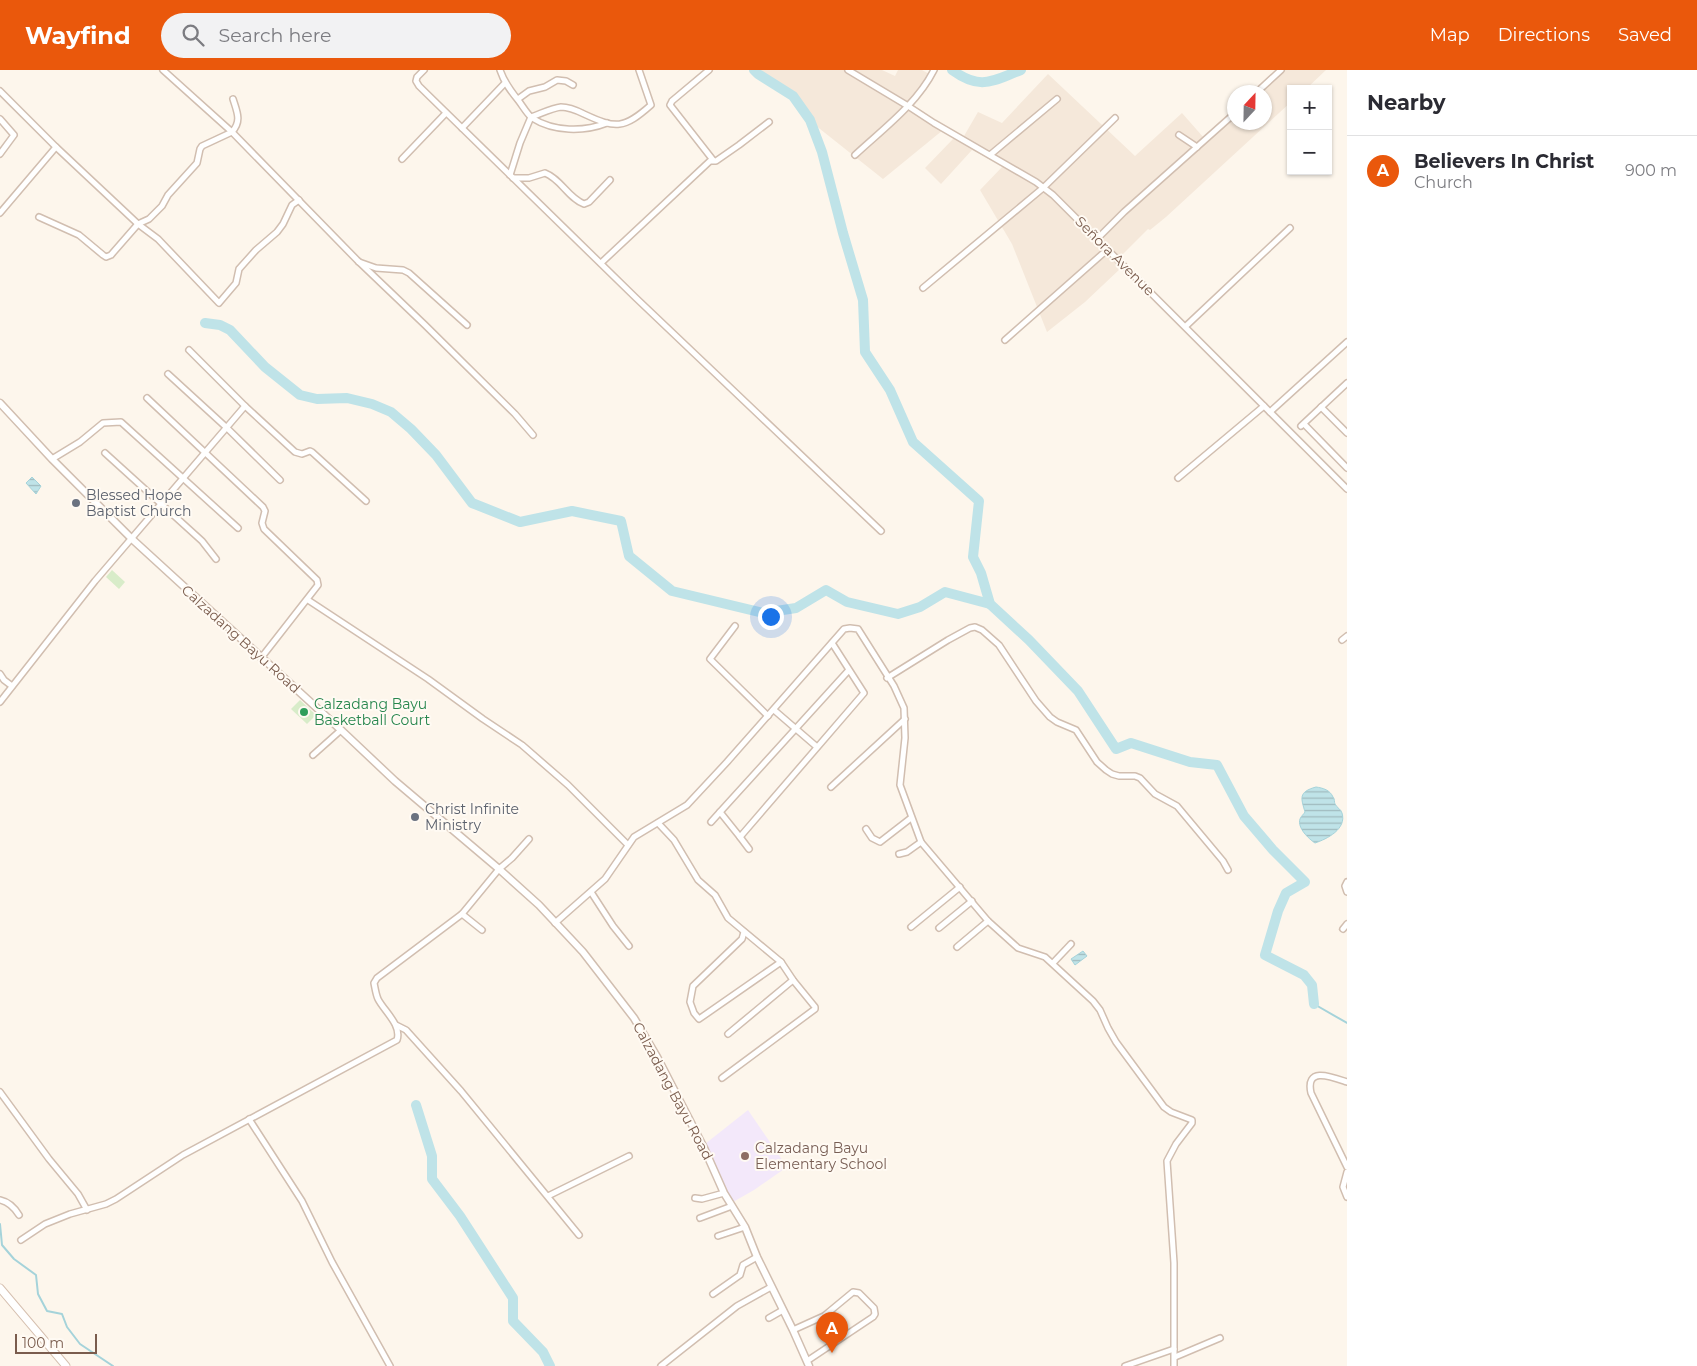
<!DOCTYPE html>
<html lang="en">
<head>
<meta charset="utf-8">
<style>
  body { margin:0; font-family:Montserrat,sans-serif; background:#f2f2f3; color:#2b2b33 }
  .controls { position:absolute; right:15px; top:15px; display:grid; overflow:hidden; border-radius:0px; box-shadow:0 1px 4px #0004 }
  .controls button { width:45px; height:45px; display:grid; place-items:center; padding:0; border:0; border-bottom:1px solid #e1e1e2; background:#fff; color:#2b2b33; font:25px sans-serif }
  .compass { position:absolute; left:1227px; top:15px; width:45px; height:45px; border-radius:50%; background:#fff; box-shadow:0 1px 4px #0004; rotate:22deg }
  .scale { position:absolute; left:15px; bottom:12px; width:82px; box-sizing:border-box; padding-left:5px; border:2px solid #7a5c4d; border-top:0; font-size:14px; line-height:18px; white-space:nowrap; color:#7a5c4d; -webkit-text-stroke:4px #fffaf3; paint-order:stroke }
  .you { position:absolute; left:770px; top:546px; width:18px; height:18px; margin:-12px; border:4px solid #fff; border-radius:50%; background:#1a73e8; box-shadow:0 0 0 8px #1a73e833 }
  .badge { display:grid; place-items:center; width:32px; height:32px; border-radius:50%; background:#ea580c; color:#fff; font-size:16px; font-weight:700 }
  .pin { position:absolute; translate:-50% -41px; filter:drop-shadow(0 1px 2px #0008) }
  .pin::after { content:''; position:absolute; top:26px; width:18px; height:15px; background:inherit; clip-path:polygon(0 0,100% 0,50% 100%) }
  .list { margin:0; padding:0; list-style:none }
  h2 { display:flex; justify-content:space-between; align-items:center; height:65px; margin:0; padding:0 20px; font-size:21px }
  h2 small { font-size:16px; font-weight:400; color:#7c7c81 }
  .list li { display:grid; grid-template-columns:32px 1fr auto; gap:15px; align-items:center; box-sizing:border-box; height:70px; padding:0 20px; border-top:1px solid #e1e1e2 }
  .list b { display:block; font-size:19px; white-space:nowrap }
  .list p { margin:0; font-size:16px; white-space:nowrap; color:#7c7c81 }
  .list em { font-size:16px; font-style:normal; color:#7c7c81 }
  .icon { flex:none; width:28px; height:28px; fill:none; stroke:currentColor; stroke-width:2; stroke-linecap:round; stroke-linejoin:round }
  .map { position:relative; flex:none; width:1347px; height:1296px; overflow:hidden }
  header { display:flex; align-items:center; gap:30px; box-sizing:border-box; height:70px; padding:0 25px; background:#ea580c; color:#fff }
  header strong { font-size:24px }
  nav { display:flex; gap:28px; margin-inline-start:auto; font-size:18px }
  .search { width:350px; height:45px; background:#f2f2f3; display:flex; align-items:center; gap:12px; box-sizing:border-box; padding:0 18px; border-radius:28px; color:#7c7c81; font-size:19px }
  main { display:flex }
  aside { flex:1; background:#fff }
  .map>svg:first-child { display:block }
  .residential { fill:#f5e8da }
  .education { fill:#f3e8fa }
  .pitch { fill:#d8ecc9 }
  .water { fill:url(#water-rules); stroke:#a5d3da }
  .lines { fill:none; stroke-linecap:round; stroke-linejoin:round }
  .stream { stroke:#a5d3da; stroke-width:2 }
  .river { stroke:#bfe3e8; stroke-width:10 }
  .minor-casing { stroke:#d1beb0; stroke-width:8 }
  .tertiary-casing { stroke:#d1beb0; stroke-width:9 }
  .secondary-casing { stroke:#d6c0b0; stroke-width:9 }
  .minor { stroke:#fff; stroke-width:5 }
  .tertiary { stroke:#fff; stroke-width:6 }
  .secondary { stroke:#fff; stroke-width:7 }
  .worship-dot { fill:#6b7280; stroke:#fffaf3; stroke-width:2 }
  .leisure-dot { fill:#2e9e5b; stroke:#fffaf3; stroke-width:2 }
  .education-dot { fill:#8d6e63; stroke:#fffaf3; stroke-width:2 }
  .labels { text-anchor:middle; stroke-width:4; stroke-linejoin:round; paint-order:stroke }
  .street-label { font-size:14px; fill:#7a5c4d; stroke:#fffaf3 }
  .worship-label { font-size:14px; fill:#5b616d; stroke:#fffaf3; text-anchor:start }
  .leisure-label { font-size:14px; fill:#27864d; stroke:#fffaf3; text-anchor:start }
  .education-label { font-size:14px; fill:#785e54; stroke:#fffaf3; text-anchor:start }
</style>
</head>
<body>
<header>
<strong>Wayfind</strong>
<div class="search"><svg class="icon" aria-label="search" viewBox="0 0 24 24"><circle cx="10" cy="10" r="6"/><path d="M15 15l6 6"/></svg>Search here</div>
<nav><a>Map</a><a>Directions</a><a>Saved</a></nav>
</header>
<main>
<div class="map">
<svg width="1347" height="1296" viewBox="0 0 1347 1296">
  <defs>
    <pattern id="water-rules" width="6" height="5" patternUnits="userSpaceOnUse" patternTransform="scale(1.25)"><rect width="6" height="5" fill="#bfe3e8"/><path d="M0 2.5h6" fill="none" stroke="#a0bbbe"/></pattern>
  </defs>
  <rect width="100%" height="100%" fill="#fdf6ec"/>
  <!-- residential -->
  <g class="residential">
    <path d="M756 0H882L895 6 898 0H922L931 5 909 38 943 60 883 109 815 55 793 26Z"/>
    <path d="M1276 0H1326L1306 19H1291V32L1166 147 1150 160 1148 159 1117 190 1121 198 1085 232 1047 262 1012 174 980 120 1003 96 972 80 941 114 925 98 953 69 964 66 978 42 1002 53 1048 4 1135 86 1182 43 1204 68 1234 39V52H1264V22H1252Z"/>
  </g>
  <!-- education -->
  <path class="education" d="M748 1040 787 1097 754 1120 733 1132 705 1074Z"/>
  <!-- pitch -->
  <g class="pitch">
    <path d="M112 500 125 512 119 519 106 507Z"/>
    <path d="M300 630 316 645 307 654 291 639Z"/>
  </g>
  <!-- water -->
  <g class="water">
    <path d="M32 407 41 416 36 424 26 413Z"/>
    <path d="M1316 717C1323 718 1330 720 1333 727 1335 729 1334 732 1335 734 1337 738 1341 739 1342 743 1347 759 1327 769 1315 773 1309 769 1297 758 1300 749 1301 746 1304 744 1305 742 1301 728 1298 722 1316 717Z"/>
    <path d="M1083 881 1087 886 1075 895 1071 889Z"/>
  </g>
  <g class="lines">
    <!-- stream -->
    <g class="stream">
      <path d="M1314 934 1347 953"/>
      <path d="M0 1154 2 1175 14 1189 36 1205 38 1224 47 1241 62 1244 67 1257 80 1274 113 1296"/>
    </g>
    <!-- river -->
    <g class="river">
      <path d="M754 0 758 4 793 26 810 50 822 82 843 163 863 230 865 282 890 320 913 372 979 431 973 487 981 503 990 534 1029 570 1078 621 1116 679 1131 673 1190 692 1217 695 1244 746 1273 780 1305 812 1286 823 1278 841 1265 885 1304 905 1312 915 1314 934"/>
      <path d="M952 0C981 21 992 11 1021 0"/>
      <path d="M205 253 220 255 230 260 265 297 300 325 317 329 347 328 372 334 391 342 411 359 436 385 472 433 520 452 572 441 621 451 629 486 672 521 763 543 796 538 826 520 847 532 898 544 920 537 945 522 990 534"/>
      <path d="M416 1035 432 1086V1109L460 1146 513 1228V1251L543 1282 550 1296"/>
    </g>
    <!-- minor casing -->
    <g class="minor-casing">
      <g id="minor">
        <path d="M163 0 232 62 357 190 425 255 515 344 533 365"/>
        <path d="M424 0 417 7 416 11 419 16 636 228 881 461"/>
        <path d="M500 0C504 12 510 20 518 30 522 35 527 44 532 48 554 62 584 62 607 53"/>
        <path d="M709 0 672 31 670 35 713 90"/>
        <path d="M848 0 908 36 934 53 1036 112 1053 125 1347 419"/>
        <path d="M0 21 56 77 0 143"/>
        <path d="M1257 22 1281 0"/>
        <path d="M518 29 529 21 545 17 557 10 566 11 573 15"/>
        <path d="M0 49 14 65 0 84"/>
        <path d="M462 58 505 13"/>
        <path d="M1179 65 1197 77"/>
        <path d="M56 77 138 154 158 169 219 233 236 213 239 199 256 180 277 162 283 154 292 135 299 130"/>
        <path d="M855 85C883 59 917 34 934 0"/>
        <path d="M990 85 1057 29"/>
        <path d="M402 89 446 43"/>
        <path d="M510 105 520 73 531 47C540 44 552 38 561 37 568 37 578 41 584 44 616 59 624 59 651 35L639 0"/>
        <path d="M513 108H529L545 103C561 109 568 128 584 134L589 132 610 110"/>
        <path d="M39 147 79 165 103 185 106 187 111 185 138 154 149 149 162 136 168 125 197 93 200 79 202 76 232 62C242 51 237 42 233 29"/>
        <path d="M1098 168 1124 142 1234 44"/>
        <path d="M359 192 376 198 403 200 409 203 467 255"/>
        <path d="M601 193 710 91H716L739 75 769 52"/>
        <path d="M923 218 1043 118 1115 48"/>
        <path d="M1186 256 1290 158"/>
        <path d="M1005 270 1108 179"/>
        <path d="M189 280 245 336 295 382 302 384 310 381 312 382 366 431"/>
        <path d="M168 304 227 358 280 410"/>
        <path d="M147 328 263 437 265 441 262 453 264 459 317 510 318 515 261 588"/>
        <path d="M1321 337 1347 363"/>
        <path d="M1270 342 1347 272"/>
        <path d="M1304 354 1347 398"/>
        <path d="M1301 356 1347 313"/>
        <path d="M105 383 202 471 216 489"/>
        <path d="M52 389 80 372 103 353 121 352 238 458"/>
        <path d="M1178 408 1264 336"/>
        <path d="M308 530 428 609 483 649 522 675 568 715 628 775"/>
        <path d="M735 556 710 589 768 646"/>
        <path d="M1342 570 1347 566"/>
        <path d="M832 573 864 623 740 767 720 742 848 601"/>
        <path d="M0 604 4 610 12 616"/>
        <path d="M887 608 948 570 970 558 975 557 982 560 999 575 1036 631 1050 647 1057 652 1076 660 1097 692 1106 700 1112 704 1119 706H1135L1140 708 1155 724 1177 736 1223 791 1228 800"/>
        <path d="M0 632 95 511 245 336"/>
        <path d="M774 640 817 677"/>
        <path d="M313 685 341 660"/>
        <path d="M831 717 905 649"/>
        <path d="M711 752 720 742"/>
        <path d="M658 753 674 770 698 810 715 825 728 848 781 892 793 910 815 937V939L722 1008"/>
        <path d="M866 759 872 768 880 772 911 748"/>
        <path d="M740 767 749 779"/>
        <path d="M899 784 907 782 921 772"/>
        <path d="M1347 812 1345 816 1347 822"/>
        <path d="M591 822 613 856 629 876"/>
        <path d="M462 844 482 860"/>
        <path d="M555 853 605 809 634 767 687 735 727 692 844 559 850 558 858 559 894 616 904 638 905 668 900 715 921 772 988 851 1018 878 1045 887 1093 931 1100 940 1108 958 1116 972 1164 1037 1171 1042 1192 1050V1053L1176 1074 1167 1091 1174 1193V1296"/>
        <path d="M911 857 960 817"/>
        <path d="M939 858 972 831"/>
        <path d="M1343 859 1347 854"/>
        <path d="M744 862 742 869 693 916 690 932 694 943 699 949 781 892"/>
        <path d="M957 877 988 851"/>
        <path d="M1053 893 1071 874"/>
        <path d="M396 955 406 960 461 1021 579 1165"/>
        <path d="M728 964 793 910"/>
        <path d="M1347 1012C1332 1007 1305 996 1311 1023L1347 1097"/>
        <path d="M0 1022 49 1089 78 1124 87 1140"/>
        <path d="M249 1049 302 1131 332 1192 390 1296"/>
        <path d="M1347 1102 1343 1117 1347 1127"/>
        <path d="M548 1126 629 1086"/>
        <path d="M695 1128 702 1129 724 1123"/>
        <path d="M0 1130C9 1132 14 1137 19 1145"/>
        <path d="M700 1148 732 1136"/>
        <path d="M718 1166 745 1157"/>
        <path d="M21 1170 45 1154 70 1144 106 1134 116 1129 183 1085 397 970C402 955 384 941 378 929 376 925 375 918 374 913L377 908 462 844 499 799 512 788 529 769"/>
        <path d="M713 1224 740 1205 743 1195 757 1187"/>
        <path d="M769 1248 783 1240"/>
        <path d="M793 1260 824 1246 853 1222 859 1223 874 1238 875 1244 873 1247 807 1291"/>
        <path d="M1175 1287 1220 1268"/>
        <path d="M661 1296 737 1236 771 1217"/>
        <path d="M1125 1296 1174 1279"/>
      </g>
    </g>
    <!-- tertiary casing -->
    <g class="tertiary-casing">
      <path id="tertiary" d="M0 333 52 389 132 469 341 660 395 711 499 799 539 835 583 882 634 948 657 987 704 1078 724 1123 745 1157 757 1187 793 1260 809 1296"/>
    </g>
    <!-- secondary casing -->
    <g class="secondary-casing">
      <path id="secondary" d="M0 1218 66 1296"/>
    </g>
    <!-- minor -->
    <use href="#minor" class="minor"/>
    <!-- tertiary -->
    <use href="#tertiary" class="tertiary"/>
    <!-- secondary -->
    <use href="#secondary" class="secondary"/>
  </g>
  <!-- markers -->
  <g class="worship-dot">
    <circle cx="76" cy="433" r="5"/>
    <circle cx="415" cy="747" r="5"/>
  </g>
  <circle class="leisure-dot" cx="304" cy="642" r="5"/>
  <circle class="education-dot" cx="745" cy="1086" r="5"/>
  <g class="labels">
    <!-- street labels -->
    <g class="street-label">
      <text transform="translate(1115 186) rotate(45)" y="5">Señora Avenue</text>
      <text transform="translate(241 569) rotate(42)" y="5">Calzadang Bayu Road</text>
      <text transform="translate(673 1021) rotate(62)" y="5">Calzadang Bayu Road</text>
    </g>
    <!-- worship labels -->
    <g class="worship-label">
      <text x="86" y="430">Blessed Hope<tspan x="86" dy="16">Baptist Church</tspan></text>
      <text x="425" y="744">Christ Infinite<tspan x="425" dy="16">Ministry</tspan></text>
    </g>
    <!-- leisure labels -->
    <g class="leisure-label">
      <text x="314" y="639">Calzadang Bayu<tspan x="314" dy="16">Basketball Court</tspan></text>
    </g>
    <!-- education labels -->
    <g class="education-label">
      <text x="755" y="1083">Calzadang Bayu<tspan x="755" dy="16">Elementary School</tspan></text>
    </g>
  </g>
</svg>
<div class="controls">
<button>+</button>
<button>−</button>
</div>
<svg class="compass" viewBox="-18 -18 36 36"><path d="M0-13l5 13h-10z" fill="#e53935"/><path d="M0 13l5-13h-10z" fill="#7c7c81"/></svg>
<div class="scale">100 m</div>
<div class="you"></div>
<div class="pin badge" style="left:832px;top:1283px">A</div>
</div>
<aside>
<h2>Nearby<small></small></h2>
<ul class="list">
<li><span class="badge">A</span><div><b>Believers In Christ</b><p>Church</p></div><em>900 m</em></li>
</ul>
</aside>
</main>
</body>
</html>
